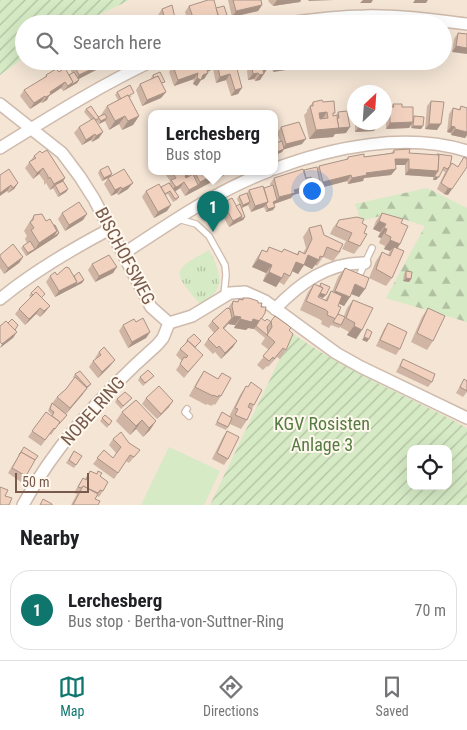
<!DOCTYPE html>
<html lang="en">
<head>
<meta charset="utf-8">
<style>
  body { margin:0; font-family:"Roboto Condensed",sans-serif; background:#f6f6f6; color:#202124 }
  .controls { position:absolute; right:15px; bottom:15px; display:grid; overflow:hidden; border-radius:10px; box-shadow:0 5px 20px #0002 }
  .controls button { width:45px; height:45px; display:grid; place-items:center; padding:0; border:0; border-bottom:1px solid #e0e0e0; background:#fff; color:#202124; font:25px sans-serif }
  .compass { position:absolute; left:347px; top:85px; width:45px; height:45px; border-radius:50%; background:#fff; box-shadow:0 5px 20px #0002; rotate:25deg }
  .scale { position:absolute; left:15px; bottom:12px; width:74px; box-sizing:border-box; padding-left:5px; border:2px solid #775a4b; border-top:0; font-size:14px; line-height:18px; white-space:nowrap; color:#775a4b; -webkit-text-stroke:4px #fff8ee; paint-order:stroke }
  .you { position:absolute; left:311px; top:190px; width:18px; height:18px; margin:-12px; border:4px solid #fff; border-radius:50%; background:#1a73e8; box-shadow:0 0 0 8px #1a73e833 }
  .badge { display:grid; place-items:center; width:32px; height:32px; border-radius:50%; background:#0f766e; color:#fff; font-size:16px; font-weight:700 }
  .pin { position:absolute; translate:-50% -41px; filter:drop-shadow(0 1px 2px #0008) }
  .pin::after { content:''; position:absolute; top:26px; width:18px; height:15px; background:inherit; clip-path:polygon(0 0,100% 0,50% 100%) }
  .popup { position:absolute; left:148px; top:110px; width:130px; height:65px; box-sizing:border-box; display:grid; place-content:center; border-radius:10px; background:#fff; filter:drop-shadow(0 1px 4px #0005); font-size:16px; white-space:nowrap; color:#757577 }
  .popup b { font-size:19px; color:#202124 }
  .popup::after { content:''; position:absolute; left:50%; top:100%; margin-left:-10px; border:10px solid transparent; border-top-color:#fff }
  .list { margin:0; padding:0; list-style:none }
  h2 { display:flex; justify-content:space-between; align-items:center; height:65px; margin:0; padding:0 20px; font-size:21px }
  h2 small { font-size:16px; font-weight:400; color:#757577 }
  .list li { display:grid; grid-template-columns:32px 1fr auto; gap:15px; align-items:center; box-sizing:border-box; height:80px; margin:0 10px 10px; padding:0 10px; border:1px solid #e0e0e0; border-radius:20px }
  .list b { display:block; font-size:19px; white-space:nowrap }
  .list p { margin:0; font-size:16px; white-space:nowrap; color:#757577 }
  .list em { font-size:16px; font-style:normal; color:#757577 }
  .icon { flex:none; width:28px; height:28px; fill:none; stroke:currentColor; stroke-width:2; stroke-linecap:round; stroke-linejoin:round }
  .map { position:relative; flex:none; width:467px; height:505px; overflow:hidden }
  .search { position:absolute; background:#fff; box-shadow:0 5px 20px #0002; left:15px; right:15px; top:15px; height:55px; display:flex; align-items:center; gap:12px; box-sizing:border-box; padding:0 18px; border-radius:28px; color:#757577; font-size:19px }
  .sheet { height:155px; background:#fff }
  nav { display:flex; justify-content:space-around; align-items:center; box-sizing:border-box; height:70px; border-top:1px solid #e0e0e0; background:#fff; font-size:14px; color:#757577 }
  nav a { display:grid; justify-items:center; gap:2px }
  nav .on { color:#0f766e }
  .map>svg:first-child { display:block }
  .residential { fill:#f4e5d5; fill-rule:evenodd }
  .forest { fill:url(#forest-firs) }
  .park { fill:url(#park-tufts) }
  .garden { fill:url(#garden-furrows); fill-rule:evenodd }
  .pitch { fill:#d5eac5 }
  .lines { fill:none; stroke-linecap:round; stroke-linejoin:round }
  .lane-casing { stroke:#cebbad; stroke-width:8 }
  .street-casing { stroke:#cebbad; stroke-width:14 }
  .lane { stroke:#fff; stroke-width:5.5 }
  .street { stroke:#fff; stroke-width:11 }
  .wall { fill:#d0b5a4 }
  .shaded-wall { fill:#a99386 }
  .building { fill:#f2d2bf; stroke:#a99386; fill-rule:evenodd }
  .labels { text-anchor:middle; stroke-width:4; stroke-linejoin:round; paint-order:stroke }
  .street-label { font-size:18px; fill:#775a4b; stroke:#fff8ee }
  .park-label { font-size:18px; fill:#557c42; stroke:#fff8ee }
</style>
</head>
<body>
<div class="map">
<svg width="467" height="505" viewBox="0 0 467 505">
  <defs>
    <pattern id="forest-firs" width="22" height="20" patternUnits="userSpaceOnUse" patternTransform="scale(1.25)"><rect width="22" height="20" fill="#d5eac5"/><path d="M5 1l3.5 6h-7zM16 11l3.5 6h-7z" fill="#b2c1a2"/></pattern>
    <pattern id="park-tufts" width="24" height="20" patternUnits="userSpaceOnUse" patternTransform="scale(1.25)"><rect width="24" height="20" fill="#d5eac5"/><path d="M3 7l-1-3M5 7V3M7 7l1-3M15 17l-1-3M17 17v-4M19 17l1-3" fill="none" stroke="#b2c1a2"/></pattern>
    <pattern id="garden-furrows" width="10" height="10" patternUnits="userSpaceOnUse" patternTransform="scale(1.25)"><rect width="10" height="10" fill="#d5eac5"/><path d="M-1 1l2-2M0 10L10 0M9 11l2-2" fill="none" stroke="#b2c1a2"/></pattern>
  </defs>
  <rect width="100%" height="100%" fill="#fcf4e7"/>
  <!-- residential -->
  <path class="residential" d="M130 0H467V505H0V75L24 58V61H443V24H80ZM354 92H384V122H354ZM152 113H274V171H152ZM411 449H448V486H411Z"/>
  <!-- forest -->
  <path class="forest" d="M427 188 467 208V322L386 298 425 226 388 214 361 221 355 204Z"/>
  <!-- park -->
  <path class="park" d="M209 250C221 272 227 291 200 304 172 271 171 271 209 250Z"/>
  <!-- garden -->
  <g class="garden">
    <path d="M0 0H130L80 24H24V58L0 75Z"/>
    <path d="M292 333C346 372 409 396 467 428V505H210ZM411 449H448V486H411Z"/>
  </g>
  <!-- pitch -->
  <path class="pitch" d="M169 447 220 471 204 505H141Z"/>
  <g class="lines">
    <!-- lane casing -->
    <g class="lane-casing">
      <g id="lane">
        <path d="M178 219 196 224 209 236 225 265 226 275 224 295"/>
        <path d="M357 280 372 248"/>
        <path d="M187 409 185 412 189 416"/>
      </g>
    </g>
    <!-- street casing -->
    <g class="street-casing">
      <g id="street">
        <path d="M280 24C308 20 336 16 364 16 398 15 433 20 467 24"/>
        <path d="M0 104 62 153 80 177 94 199 151 307 169 323 192 316 230 293 245 292 265 301 336 353 361 367 467 418"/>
        <path d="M0 148C50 117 99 86 152 61"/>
        <path d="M274 169C333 147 405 132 467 151"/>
        <path d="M123 254C170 223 216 191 269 171"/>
        <path d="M0 299C34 271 72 249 110 229"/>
        <path d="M275 309C299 284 328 262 365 263"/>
        <path d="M23 505C56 443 105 391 157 345L163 338 169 323"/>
      </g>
    </g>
    <!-- lane -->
    <use href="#lane" class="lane"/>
    <!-- street -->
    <use href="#street" class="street"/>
  </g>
  <!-- wall -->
  <g class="wall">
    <path d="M228 0H261L262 5 258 11 232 17Z"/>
    <path d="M269 0H301L300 2 273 6 268 1Z"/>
    <path d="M189 6 216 8 225 18 217 20 216 18 214 21 206 24H189L185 12Z"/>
    <path d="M162 9 175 18 181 24H152L154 20 159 19 158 15Z"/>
    <path d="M458 33 467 34 452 52 454 39Z"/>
    <path d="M101 61 102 64 100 67 99 66 96 70 78 79 79 80 77 83 63 91 61 88 49 96 47 100 42 103 41 102 30 109 20 96 24 90 44 78 46 75 59 72 69 75 72 73 69 67 73 62Z"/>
    <path d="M191 61H213L215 66 217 63 224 61 238 94 231 96 226 80 216 83 213 69 208 72 204 79 201 80 197 86 193 84 194 79 174 86 169 72 173 66Z"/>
    <path d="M246 61H266L267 69 260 80 255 81 254 79 248 80Z"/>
    <path d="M271 61H310L305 67 273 72Z"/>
    <path d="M153 75 162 85 166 92 161 98 142 106 136 90 140 84 151 79V78Z"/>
    <path d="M117 92 132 96 129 98 139 116 133 125 122 130 119 124 109 130 105 121 99 124 97 121 96 122 99 138 92 142 91 140 82 145 74 133 79 127 91 120 84 112 86 109 98 117 102 116 101 115 107 106 118 100 115 95Z"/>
    <path d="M431 101 437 130 425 129 427 106Z"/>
    <path d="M313 102H323L333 116H336L338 112 346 133 335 134 333 137 309 139 304 115 307 112V110Z"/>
    <path d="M393 104 402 107 413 117 414 116 423 126 421 129 411 128V125L409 128 386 129V113L390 107H391Z"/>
    <path d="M461 106 467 120V135L465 138 451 135V133L447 132 449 114 453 108 459 109Z"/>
    <path d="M355 122H380L374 131 355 132Z"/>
    <path d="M281 127 302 144 284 149 282 152 275 155 274 151V144L280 141 277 133Z"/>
    <path d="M394 150 409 153 450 165 448 195 444 194 437 189 445 172 442 170 436 180H433V177L405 175V165H395L396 169 391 175 364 178 363 181 348 184 347 181 320 188 319 190 311 192 308 180 306 181 308 186 304 192 293 195 291 198 274 204 273 210 266 212 264 207 251 212 248 205 242 208 245 217 243 220 229 227 219 209 223 203 236 206 240 205 237 199 239 196 247 193 249 190 264 188 271 186 270 184 274 178 304 170 317 169 319 166 346 160 348 157H364L391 153Z"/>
    <path d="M34 156 65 178 63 181 68 189 66 192 58 197 53 188 50 190 46 183 44 185V181L39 174 33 179 25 168Z"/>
    <path d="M100 170 112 174 110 177 102 181 98 173Z"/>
    <path d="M165 171H191L186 178 193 175 192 171H227L225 172V173L223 176 185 196 180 188 175 191 179 197 177 200 173 202 168 194 166 195 167 211 154 218 142 197 146 191 161 187 169 183 170 181 164 172Z"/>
    <path d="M0 175 18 183 14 189 8 193Z"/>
    <path d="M108 178 128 189 118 195 117 193 111 196 104 184Z"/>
    <path d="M62 213 83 220 65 231 58 219Z"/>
    <path d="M382 213 401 223 400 244 398 248 392 278 386 286 369 278 376 261 382 252 388 255 390 251 384 249 385 246 379 243 381 238 378 237 380 232 373 229 376 221Z"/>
    <path d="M34 215 46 221 59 233 57 236 26 256 21 248 23 246 27 243 25 239 27 236 24 231Z"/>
    <path d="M339 220 362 223 364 233 360 246 354 254 342 249 346 241 330 234 333 228Z"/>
    <path d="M309 228 324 235 341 251 333 261 323 257 317 266 315 265 312 269 304 265 298 274 292 271 290 276 284 285 279 282 276 287 263 281 266 273 252 267 256 259 262 250 266 252 269 247 281 252 284 249 297 254 299 251 303 253 306 248 303 237Z"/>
    <path d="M0 255 23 257 19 263 4 274 0 268Z"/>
    <path d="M92 264 113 273 95 282 88 270Z"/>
    <path d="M345 268 365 289 359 297 351 294 344 306 339 304 338 306V314L344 316 347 308 353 300 362 330 356 339 347 335 349 332 340 327 339 328 331 325 329 328 321 324 322 321 319 319 300 310 308 292 314 284 319 286 321 283 323 298 319 296 318 297 325 300 331 291 332 292 338 277Z"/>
    <path d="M406 271 411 279 409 282 403 281 404 274Z"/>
    <path d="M57 275 74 276 84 280 82 283 55 297 46 282 50 276Z"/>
    <path d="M31 293 42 298 50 306 45 312 40 317 36 314 25 325 15 314 19 309 31 297 29 296Z"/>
    <path d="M243 298 259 321 271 322 289 330 286 350 280 359 277 357 268 367 267 366 263 370 257 365 269 350 261 344 265 338 254 329 256 326 254 329 248 328 246 330 234 328 235 325 228 324 224 329 233 347 221 359 215 352 213 354 204 345 208 339 214 333 208 326 212 321 228 308 233 301 237 302 239 299 242 300Z"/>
    <path d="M428 308 433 341 427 350 411 342 422 317Z"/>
    <path d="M136 322 150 332 146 338 128 348 119 331 123 325Z"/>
    <path d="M388 323 400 349 396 355 376 346 384 329Z"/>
    <path d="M187 340 201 341 195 348 198 361 184 378 176 370 182 361 176 355 180 349 185 344Z"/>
    <path d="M99 352 115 360 110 366 98 378 89 367 93 361 96 359 95 358Z"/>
    <path d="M403 359 432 382 428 387 396 372Z"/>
    <path d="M204 371 218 379 222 373 221 396 215 405 213 404 212 406 207 404 206 405 189 396 198 380Z"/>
    <path d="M75 374 91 384 66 414 65 418 58 425 51 435 50 434 41 446 28 437 46 412 52 416V415L48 411 50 406 57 397 66 389 74 378 73 377Z"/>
    <path d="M154 376 143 386 138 380 140 377Z"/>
    <path d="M464 379 467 381V392L463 397 456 393Z"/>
    <path d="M251 382 254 405 252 409 247 420 241 429 230 424 226 430 215 425 222 412 229 417 240 395 246 386 248 387Z"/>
    <path d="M132 398 121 409 115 402 117 399Z"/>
    <path d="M146 398 169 407 157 419 142 404Z"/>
    <path d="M136 400 150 430 143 437 136 429 130 435 116 421 122 412Z"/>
    <path d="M105 415 112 421 107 428 100 421Z"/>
    <path d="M227 431 228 459 224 465 212 459 223 437Z"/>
    <path d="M113 439 129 443 140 450 129 463 126 461 114 479 93 464 104 450 113 458 116 453 109 445Z"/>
    <path d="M22 450 26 476 21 482 8 473Z"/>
    <path d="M74 451 82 456 74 468 66 463Z"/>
    <path d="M90 471 96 474 98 471 100 476 103 491 99 497 97 496 95 499 98 505H71L77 494 74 493 79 484 83 478 85 479Z"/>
  </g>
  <!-- shaded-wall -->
  <g class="shaded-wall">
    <path d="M277 0H301L300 2 273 6Z"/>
    <path d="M309 0H334L308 1Z"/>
    <path d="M363 0H373L371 3H360Z"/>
    <path d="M415 0H428L426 3H413Z"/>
    <path d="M262 5 258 11 232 17 236 11Z"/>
    <path d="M218 15 214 21 206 24H194L195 23Z"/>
    <path d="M227 15 225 18 217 20 219 17Z"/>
    <path d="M456 46 467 48V54L452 52Z"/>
    <path d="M295 61H310L305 67 273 72 279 64Z"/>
    <path d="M100 65 96 70 75 81 79 75Z"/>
    <path d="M215 66 213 69 207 72 209 69Z"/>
    <path d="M267 69 260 80 255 81 263 70Z"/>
    <path d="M198 73 194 79 174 86 178 80Z"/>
    <path d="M208 73 204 79 201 80 197 86 193 84 197 78Z"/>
    <path d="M258 73 254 79 248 80 253 74Z"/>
    <path d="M230 74 226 80 216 83 220 77Z"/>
    <path d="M79 80 77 83 63 91 68 86 73 82Z"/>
    <path d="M65 82 61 88 49 96 47 100 42 103 50 92Z"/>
    <path d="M242 88 238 94 231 96 235 90Z"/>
    <path d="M166 92 161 98 142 106 147 100Z"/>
    <path d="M45 96 41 102 30 109 34 103Z"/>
    <path d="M327 112 321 121 313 122 319 113Z"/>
    <path d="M125 116 119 124 109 130 115 121Z"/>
    <path d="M139 116 133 125 122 130 128 121Z"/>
    <path d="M107 118 105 121 99 124 101 121Z"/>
    <path d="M380 122 374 131 355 132 362 123Z"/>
    <path d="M413 122 409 128 386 129 390 123Z"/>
    <path d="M429 124H441L437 130 425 129Z"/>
    <path d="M413 126H423L421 129 411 128Z"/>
    <path d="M451 126 455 127 451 133 447 132Z"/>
    <path d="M350 127 346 133 335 134 333 137 309 139 316 130Z"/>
    <path d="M455 129 467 132V135L465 138 451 135Z"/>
    <path d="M103 132 99 138 92 142 96 136Z"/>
    <path d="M95 134 91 140 82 145 86 140Z"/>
    <path d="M306 139 302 144 282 150 286 144Z"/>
    <path d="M284 149 282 152 275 155 277 152Z"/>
    <path d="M395 159H409L405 165H391Z"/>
    <path d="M43 168 39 174 33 179 37 173Z"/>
    <path d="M396 169 391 175 364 178 363 181 348 184 352 178 366 173Z"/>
    <path d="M409 169 438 171 434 177 405 175Z"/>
    <path d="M222 171 225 173 223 176 185 196 189 190 198 185 200 182Z"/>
    <path d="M191 172 187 178 181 182 185 176Z"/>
    <path d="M112 174 110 177 102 181 104 178Z"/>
    <path d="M351 175 347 181 320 188 319 190 311 192 313 189 320 187 323 182Z"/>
    <path d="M435 177H439L436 180H433Z"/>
    <path d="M65 178 61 184 55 185 53 188 50 190 54 184Z"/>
    <path d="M184 182 180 188 173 193 171 192 175 186Z"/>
    <path d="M18 183 14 189 8 193Z"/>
    <path d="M133 183 128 189 118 195 122 189Z"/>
    <path d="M11 185 7 191 0 196V193Z"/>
    <path d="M308 186 304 192 293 195 291 198 271 205 273 202 277 200 279 197 294 190Z"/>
    <path d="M121 187 117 193 111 196 115 190Z"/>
    <path d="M448 188 452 189 448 195 444 194Z"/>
    <path d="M68 189 66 192 58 197 60 194Z"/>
    <path d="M250 202 248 205 241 208 243 205Z"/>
    <path d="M268 202 264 207 251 212 255 206Z"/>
    <path d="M171 205 167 211 154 218 158 212Z"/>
    <path d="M275 207 273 210 266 212 268 209Z"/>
    <path d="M87 214 83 220 65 231 69 225Z"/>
    <path d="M242 216 238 222 229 227 233 221Z"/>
    <path d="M245 217 243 220 238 222 240 219Z"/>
    <path d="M379 221 386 224 380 232 373 229Z"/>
    <path d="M384 228 387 229 381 238 378 237Z"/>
    <path d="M57 231 59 233 57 236 26 256 28 253 35 249 39 243Z"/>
    <path d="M390 240 400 244 394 253V247L390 251 384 249Z"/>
    <path d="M308 255 319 260 312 269 302 264Z"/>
    <path d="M23 257 19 263 4 274 8 268Z"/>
    <path d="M258 259 272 265 266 273 252 267Z"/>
    <path d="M296 262 304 265 298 274 290 270Z"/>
    <path d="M117 267 113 273 95 282 99 276Z"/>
    <path d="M269 272 282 278 276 287 263 281Z"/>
    <path d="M406 278 411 279 409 282 403 281Z"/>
    <path d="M84 280 82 283 55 297 59 291 77 282Z"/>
    <path d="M355 284 365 289 359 297 349 293Z"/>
    <path d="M335 291 350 297 344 306 329 299Z"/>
    <path d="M317 292 326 295 323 298 315 295Z"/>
    <path d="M50 306 45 312 40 317 44 311Z"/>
    <path d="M40 308 36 314 25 325 29 319Z"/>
    <path d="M234 316 241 317 235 325 228 324 219 334Z"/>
    <path d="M240 319H253L260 321 254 329 248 328 246 330 234 328Z"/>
    <path d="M354 326 362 330 356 339 347 335Z"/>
    <path d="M17 332 13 338 0 348 2 344Z"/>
    <path d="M150 332 146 338 128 348 132 342Z"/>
    <path d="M364 337 369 339 367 342 362 340Z"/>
    <path d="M237 341 233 347 221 359 225 353Z"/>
    <path d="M115 360 110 366 98 378 102 372Z"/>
    <path d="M87 388 83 394 66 414 70 408Z"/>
    <path d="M173 401 169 407 157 419 161 414Z"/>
    <path d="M142 420 136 429 130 435 136 426Z"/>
    <path d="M156 421 150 430 143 437 149 428Z"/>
  </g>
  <!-- building -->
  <g class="building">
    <path d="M208 0H214L218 15 195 23 189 6Z"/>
    <path d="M233 0H261L262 5 236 11Z"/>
    <path d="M172 5 175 18 178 17 181 24H155L154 20 161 18V20L165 19 162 9Z"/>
    <path d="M224 6 227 15 219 17 216 8Z"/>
    <path d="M128 21 130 24H123Z"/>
    <path d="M458 33 467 34V48L456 46Z"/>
    <path d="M98 61 100 65 79 75 76 69 77 68 73 62Z"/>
    <path d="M191 61H204L208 73 203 75 201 80 197 78 198 73 178 80 173 66Z"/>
    <path d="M206 61H213L215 66 209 69Z"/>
    <path d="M224 61H235L242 88 235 90 230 74 220 77 217 63Z"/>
    <path d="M251 61H266L267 69 263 70 264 74 259 75 258 73 253 74Z"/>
    <path d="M279 61H295L279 64Z"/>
    <path d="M65 68 73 82 68 86 65 82 50 92 51 94 46 97 45 96 34 103 24 90 47 76 46 75 56 69 59 72Z"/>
    <path d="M74 72 79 80 71 85 73 82 69 75Z"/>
    <path d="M160 72 165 82 161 83 158 76 154 78 153 75Z"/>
    <path d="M158 76 166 92 147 100 140 84Z"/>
    <path d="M130 85 134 93 128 96V95L121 99 117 92Z"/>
    <path d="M128 95 139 116 128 121 125 116 115 121 107 106Z"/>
    <path d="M322 100 323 102 334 101 335 113H333V116L337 115 339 128 316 130 310 106H313V102ZM327 112 328 118 320 119 319 113Z"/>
    <path d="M431 101 444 102 441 124H429Z"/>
    <path d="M393 104H402V107H413V122L390 123V107H394Z"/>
    <path d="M91 106 99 118 96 120 86 109Z"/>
    <path d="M461 106 467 108V132L455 129V127L451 126 453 108 460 110Z"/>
    <path d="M347 111 350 127 339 128 337 118H339L338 112Z"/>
    <path d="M105 114 107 118 101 121 98 117Z"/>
    <path d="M414 116 424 117 423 126H413Z"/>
    <path d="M94 118 103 132 96 136 95 134 86 140 79 127Z"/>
    <path d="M299 122 306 139 286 144 281 127Z"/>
    <path d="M282 141 284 149 277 152 275 143Z"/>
    <path d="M410 149 409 153 439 155 438 171 409 169V159H395L396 169 366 173 367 175 352 178 351 175 323 182 319 166 348 159V157L364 154V157L394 153V150Z"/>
    <path d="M47 150 65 178 54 184 50 177 48 179V176L43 168 37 173 29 162 36 158 34 156 40 151 42 153Z"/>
    <path d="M437 154 452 156 450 166 447 169 444 167 439 177H435V175L438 171 439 155Z"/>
    <path d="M464 157 467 159V167L452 189 448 188 441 183 450 166 452 163 458 167Z"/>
    <path d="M108 166 112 174 104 178 100 170Z"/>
    <path d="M317 167 321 187 313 189 311 177 306 178 304 170Z"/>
    <path d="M9 169 18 183 13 188 11 185 0 193V175Z"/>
    <path d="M124 169 133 183 122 189 121 187 115 190 108 178Z"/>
    <path d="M303 169 308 186 294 190 295 193 279 197 274 178Z"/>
    <path d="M171 171H191V172L185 176 186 178 193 174 198 185 189 190 184 182 177 187 175 186 171 180 176 178Z"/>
    <path d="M199 171H222L200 182 195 173Z"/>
    <path d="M222 171H224L225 173 218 177Z"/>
    <path d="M63 181 68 189 60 194 55 185Z"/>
    <path d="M169 183 179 197 175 199 170 191 165 194 161 187Z"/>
    <path d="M159 184 171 205 158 212 146 191Z"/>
    <path d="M273 185 277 200 273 202 275 207 268 209 266 204 268 202 264 188Z"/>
    <path d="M263 186 268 202 255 206 249 190Z"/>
    <path d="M247 193 250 202 243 205 239 196Z"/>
    <path d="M232 198 242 216 233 221 223 203Z"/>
    <path d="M79 202 87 214 69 225 62 213Z"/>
    <path d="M240 204 245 217 240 219 242 216 236 206Z"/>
    <path d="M382 213 403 219 401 223 408 226 400 244 390 240 391 237 385 234 387 229 384 228 386 224 379 221Z"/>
    <path d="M42 214 46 221 50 219 57 231 39 243 31 230 34 228 30 222 33 220 34 215Z"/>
    <path d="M357 217 364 219 362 223 367 226 364 233 367 234 360 246 348 241 352 233 336 226 339 220Z"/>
    <path d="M54 225H55L59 233 53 237 57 231Z"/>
    <path d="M321 225 324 235 343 244 339 252 327 247 323 257 320 256 319 260 308 255 304 265 296 262 290 276 284 273 282 278 269 272 272 265 258 259 262 250 267 252 269 247 282 252 284 249 298 255 299 251 305 254 312 239 309 228Z"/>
    <path d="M30 241 35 249 28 253 23 246Z"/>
    <path d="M13 244 23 257 8 268 0 257V255Z"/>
    <path d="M394 247 404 251 392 278 376 269 382 252 390 256Z"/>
    <path d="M109 255 117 267 99 276 92 264Z"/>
    <path d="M66 267 69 268 77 282 59 291 50 276 55 272 57 275Z"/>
    <path d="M345 268 369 278 365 289 355 284 350 297 335 291Z"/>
    <path d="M406 271 412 272 411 279 406 278Z"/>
    <path d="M79 272 84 280 75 285 77 282 74 276Z"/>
    <path d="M321 283 330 287 326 295 320 293 323 288 320 286Z"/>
    <path d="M314 284 323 288 318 297 327 301 331 291 342 296 338 306 341 307 336 319 327 315 328 312 326 310 306 301Z"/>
    <path d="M38 286 45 294 41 298 36 292 33 295 31 293Z"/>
    <path d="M36 292 50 306 44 311 40 308 29 319 19 309Z"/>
    <path d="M243 298H249L258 301V303H262L261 307H266L265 313 260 321 253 319 252 322 240 319 241 317 234 316 232 306 233 301 238 302 239 299 243 300Z"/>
    <path d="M353 300 373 308 362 330 354 326 355 323 346 318Z"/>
    <path d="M227 308 230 309 232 318 223 328 237 341 225 353 219 346 217 348 208 339 219 328 212 321Z"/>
    <path d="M428 308 445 316 433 341 417 333Z"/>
    <path d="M338 314 345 317 341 325 333 322Z"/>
    <path d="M275 316 289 326 291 328 289 330 293 334 286 350 283 348 274 359 273 357 269 361 263 356 275 342 267 335 272 327 271 321Z"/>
    <path d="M143 318 150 332 132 342 123 325 134 319 136 322Z"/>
    <path d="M261 318 265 321 267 319 271 322 267 327 268 333 267 335 256 326Z"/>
    <path d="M12 319 18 325 15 330 8 323Z"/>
    <path d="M6 321 17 332 2 344 0 342V326Z"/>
    <path d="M388 323 407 332 400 349 380 340Z"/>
    <path d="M367 329 372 332 369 339 364 337Z"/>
    <path d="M194 334 201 341 195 347 187 340Z"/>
    <path d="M188 341 203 355 188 372 180 364 184 357 186 358 188 356 180 349Z"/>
    <path d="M104 347 115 360 102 372 93 361 101 355 99 352Z"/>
    <path d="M403 359 435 374 432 382 400 366Z"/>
    <path d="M148 370 154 376 145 383 140 377Z"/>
    <path d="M80 371 91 384 87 387 75 374Z"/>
    <path d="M204 371 218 379 222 373 231 378 221 396 219 395 218 397 213 395V396L195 387Z"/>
    <path d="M75 377 87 388 70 408 57 397 66 389Z"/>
    <path d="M464 379 467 381V391L460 387Z"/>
    <path d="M251 382 262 390 254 405 250 403 248 407 252 409 247 420 235 415 238 409 235 408 246 386 248 387Z"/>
    <path d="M159 386 173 401 161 414 146 398Z"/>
    <path d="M125 392 132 398 123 406 117 399Z"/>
    <path d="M136 400 156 421 149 428 142 420 136 426 122 412Z"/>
    <path d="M52 403 67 415 59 424 60 422 52 416 54 412 50 409Z"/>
    <path d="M46 412 60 422 55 429 54 428 45 440 32 431Z"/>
    <path d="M222 412 232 418 228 427 217 422Z"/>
    <path d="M105 415 112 421 109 425 102 418Z"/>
    <path d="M227 431 239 437 228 459 217 453Z"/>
    <path d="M121 432 129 443 140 450 134 457 130 455 118 473 97 458 104 450 113 458 121 447 113 439Z"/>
    <path d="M24 447 38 456 35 460 21 452 19 455Z"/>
    <path d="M74 451 82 456 76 465 69 460Z"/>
    <path d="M21 452 35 460 26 476 12 468Z"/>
    <path d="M90 471 97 474 98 471 102 473 100 476 108 482 103 491 100 490 98 493 83 486 81 488 78 487 83 478 86 480Z"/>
    <path d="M83 486 98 494 95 499 100 501 98 505H73Z"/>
    <path d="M0 487 8 490 5 496 12 498 9 505H0Z"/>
    <path d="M43 499 52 504V505H40Z"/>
  </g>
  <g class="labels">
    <!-- street labels -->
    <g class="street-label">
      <text transform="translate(125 256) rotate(62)" y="6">BISCHOFSWEG</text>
      <text transform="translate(93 411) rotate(-48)" y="6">NOBELRING</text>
    </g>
    <!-- park labels -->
    <g class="park-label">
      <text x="322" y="430">KGV Rosisten<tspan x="322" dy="21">Anlage 3</tspan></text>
    </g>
  </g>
</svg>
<div class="controls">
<button><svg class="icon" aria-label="locate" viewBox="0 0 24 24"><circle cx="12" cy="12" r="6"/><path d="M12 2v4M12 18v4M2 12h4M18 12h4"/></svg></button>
</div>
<svg class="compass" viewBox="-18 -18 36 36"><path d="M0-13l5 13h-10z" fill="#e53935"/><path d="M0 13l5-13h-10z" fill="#757577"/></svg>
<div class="scale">50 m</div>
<div class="you"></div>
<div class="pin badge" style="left:213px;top:232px">1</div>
<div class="popup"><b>Lerchesberg</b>Bus stop</div>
<div class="search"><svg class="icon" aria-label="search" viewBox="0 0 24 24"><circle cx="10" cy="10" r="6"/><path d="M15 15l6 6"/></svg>Search here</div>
</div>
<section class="sheet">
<h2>Nearby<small></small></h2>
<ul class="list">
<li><span class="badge">1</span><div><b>Lerchesberg</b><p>Bus stop · Bertha-von-Suttner-Ring</p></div><em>70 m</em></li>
</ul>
</section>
<nav>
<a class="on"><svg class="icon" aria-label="map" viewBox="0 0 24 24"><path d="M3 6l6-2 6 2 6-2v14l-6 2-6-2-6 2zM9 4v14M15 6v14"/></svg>Map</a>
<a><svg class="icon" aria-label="directions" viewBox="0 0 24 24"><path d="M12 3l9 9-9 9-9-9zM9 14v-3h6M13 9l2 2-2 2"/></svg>Directions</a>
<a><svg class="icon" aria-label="saved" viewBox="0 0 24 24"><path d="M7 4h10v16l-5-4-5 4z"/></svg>Saved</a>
</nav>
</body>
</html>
